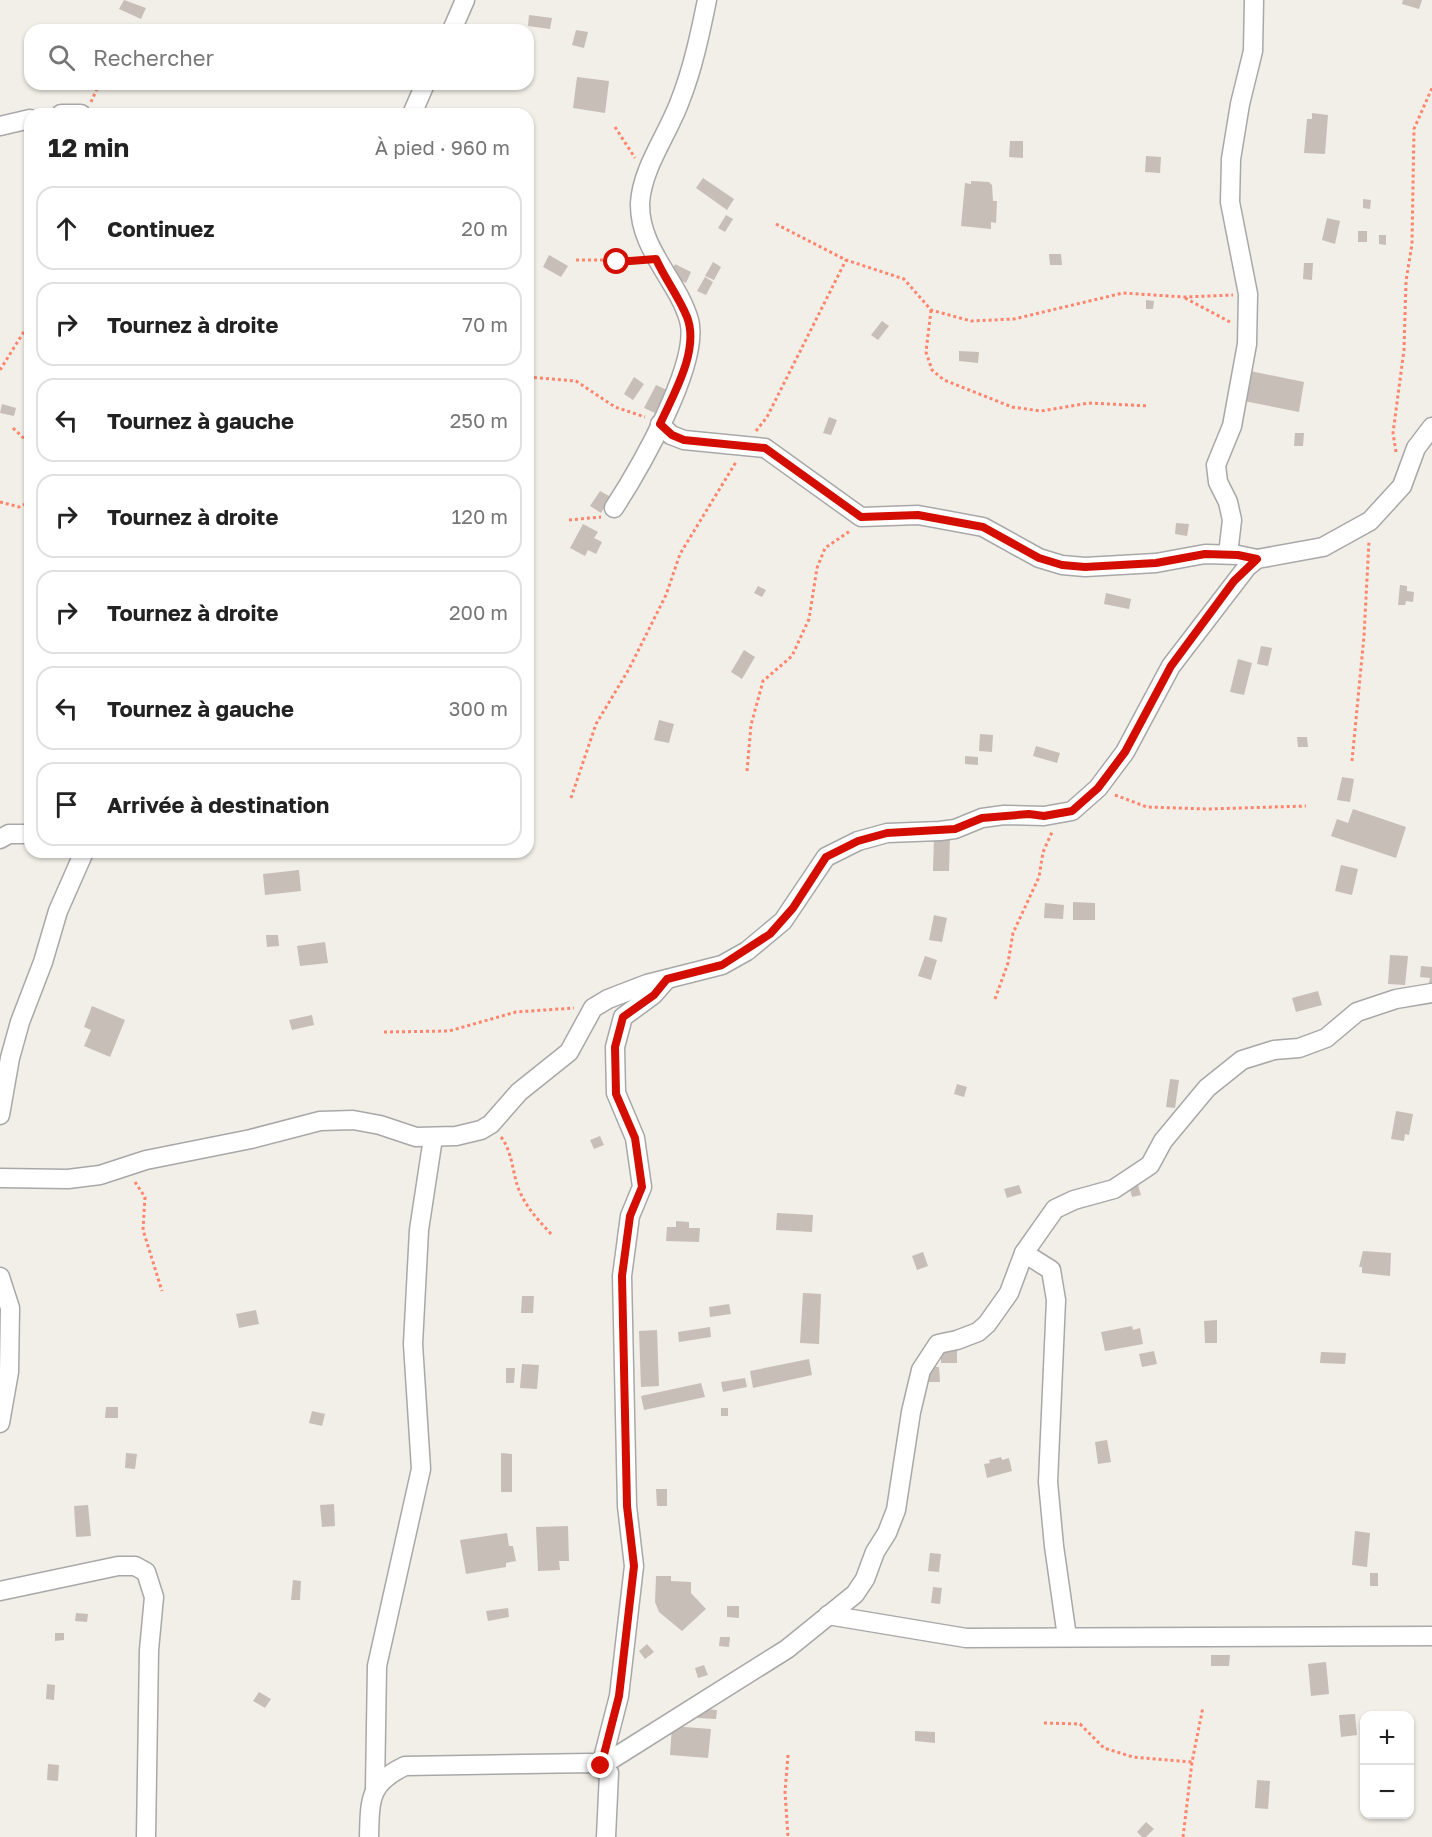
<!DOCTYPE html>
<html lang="fr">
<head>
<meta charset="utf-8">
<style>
  body { margin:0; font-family:"Golos Text",sans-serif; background:#f2f2f2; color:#222 }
  .controls { position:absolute; right:18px; bottom:18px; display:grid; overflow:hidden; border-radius:12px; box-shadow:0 2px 4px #0004 }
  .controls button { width:54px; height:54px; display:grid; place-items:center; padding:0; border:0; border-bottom:2px solid #e0e0e0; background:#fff; color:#222; font:30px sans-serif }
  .stop { position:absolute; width:18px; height:18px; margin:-14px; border:4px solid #d30e00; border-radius:50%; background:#fff }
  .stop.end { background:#d30e00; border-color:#fff; box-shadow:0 2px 6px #0008 }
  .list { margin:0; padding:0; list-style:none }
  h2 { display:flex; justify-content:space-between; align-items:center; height:78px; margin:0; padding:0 24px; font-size:26px }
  h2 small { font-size:20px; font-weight:400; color:#767676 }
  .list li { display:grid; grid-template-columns:39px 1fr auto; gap:18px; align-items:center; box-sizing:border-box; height:84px; margin:0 12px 12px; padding:0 12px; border:2px solid #e0e0e0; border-radius:18px }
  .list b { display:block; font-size:22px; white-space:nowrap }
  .list em { font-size:20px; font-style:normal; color:#767676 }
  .icon { flex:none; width:33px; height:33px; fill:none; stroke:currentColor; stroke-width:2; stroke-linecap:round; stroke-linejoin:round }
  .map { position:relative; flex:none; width:1432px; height:1837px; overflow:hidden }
  .search { position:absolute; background:#fff; box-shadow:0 2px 4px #0004; left:24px; top:24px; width:510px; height:66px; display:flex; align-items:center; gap:15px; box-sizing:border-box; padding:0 21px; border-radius:18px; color:#767676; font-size:22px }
  .panel { position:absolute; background:#fff; box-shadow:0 2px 4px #0004; left:24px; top:108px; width:510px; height:750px; border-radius:18px }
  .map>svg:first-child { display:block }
  .building { fill:#c7beb7 }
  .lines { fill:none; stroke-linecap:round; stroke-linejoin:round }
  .minor-casing { stroke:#a8a8a8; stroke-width:21 }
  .path { stroke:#ff856c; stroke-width:3; stroke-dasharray:3 3; stroke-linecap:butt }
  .minor { stroke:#fff; stroke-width:18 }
  .route { stroke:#d30e00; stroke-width:8 }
</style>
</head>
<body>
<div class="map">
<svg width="1432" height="1837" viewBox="0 0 1432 1837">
  <rect width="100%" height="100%" fill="#f2efe8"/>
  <!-- building -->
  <g class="building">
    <path d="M124 0 146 8 141 19 119 9Z"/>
    <path d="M1403 0H1422L1419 9 1402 4Z"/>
    <path d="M529 15 552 18 550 29 528 26Z"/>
    <path d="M145 24 157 30H142Z"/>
    <path d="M576 30 588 32 584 48 572 45Z"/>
    <path d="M577 77 609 81 605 113 573 108Z"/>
    <path d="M1312 113 1328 115 1325 154 1304 153 1307 119H1312Z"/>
    <path d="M1010 141H1023V158L1009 157Z"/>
    <path d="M1146 156 1161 157 1160 173 1145 172Z"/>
    <path d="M703 178 734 199 727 210 696 188Z"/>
    <path d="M971 181 989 182 992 185 993 201H997L996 223 991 222V229L961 226 965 183 971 184Z"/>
    <path d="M1363 199 1371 200 1370 209 1363 208Z"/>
    <path d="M726 215 733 219 725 232 718 228Z"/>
    <path d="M1327 218 1340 221 1335 244 1322 240Z"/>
    <rect x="1358" y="231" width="9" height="11"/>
    <path d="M1379 235H1386V245L1379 244Z"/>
    <path d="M1049 254H1061L1062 265H1050Z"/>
    <path d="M549 255 568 266 561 277 543 267Z"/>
    <path d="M713 262 721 267 714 280 705 276Z"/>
    <path d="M1304 263H1313L1312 280 1303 279Z"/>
    <path d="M675 264 691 272 686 283 670 275Z"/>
    <path d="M705 277 713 282 706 295 697 291Z"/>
    <path d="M1146 300 1154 301 1153 309H1146Z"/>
    <path d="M882 321 889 326 878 340 871 335Z"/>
    <path d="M959 351 979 352 978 363 959 361Z"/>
    <path d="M1250 371 1304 382 1299 412 1244 401Z"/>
    <path d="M634 377 644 384 633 400 624 394Z"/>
    <path d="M656 385 667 390 655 413 644 408Z"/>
    <path d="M2 404 16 408 14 416 0 413Z"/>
    <path d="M829 417 837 420 831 435 823 433Z"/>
    <path d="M1295 433H1304L1303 446H1294Z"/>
    <path d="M600 491 611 497 601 513 590 506Z"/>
    <path d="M1176 523 1189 524 1187 536 1175 534Z"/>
    <path d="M583 524 598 532 594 538 602 542 596 554 588 550 585 556 570 548Z"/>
    <path d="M1400 585 1407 586V591L1414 592 1413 602 1406 601 1405 605H1398Z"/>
    <path d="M758 586 766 590 762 597 754 593Z"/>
    <path d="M1106 593 1131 599 1129 609 1104 604Z"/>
    <path d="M1261 646 1272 648 1268 666 1257 664Z"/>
    <path d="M744 650 755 657 742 679 731 672Z"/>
    <path d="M1238 659 1252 663 1244 695 1230 692Z"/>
    <path d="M659 720 674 724 669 743 654 740Z"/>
    <path d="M980 734 993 735 992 752 979 751Z"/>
    <path d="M1297 737H1307L1308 747H1298Z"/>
    <path d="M1036 746 1060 753 1057 763 1033 756Z"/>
    <path d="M965 756 978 757V765L965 764Z"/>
    <path d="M1342 777 1354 779 1350 802 1337 800Z"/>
    <path d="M1353 809 1406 827 1396 858 1331 836 1337 819 1348 823Z"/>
    <path d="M934 836 950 837 949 871H933Z"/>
    <path d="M1341 865 1358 869 1352 895 1335 891Z"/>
    <path d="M299 870 301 891 265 895 263 874Z"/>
    <path d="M1073 902 1095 903V920H1073Z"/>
    <path d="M1045 903 1064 905 1063 919 1044 918Z"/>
    <path d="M934 915 947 918 942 942 929 940Z"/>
    <path d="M266 935H278L279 946 267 947Z"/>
    <path d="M325 942 328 963 300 966 297 946Z"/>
    <path d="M1390 955 1408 956 1405 985 1388 984Z"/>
    <path d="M925 956 937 960 931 980 918 976Z"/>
    <path d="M1421 966 1432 967V983H1429L1430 978 1420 977Z"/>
    <path d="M1318 991 1322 1005 1296 1012 1292 998Z"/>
    <path d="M92 1006 125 1020 110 1057 84 1046 91 1030 84 1027Z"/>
    <path d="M312 1015 314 1025 292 1030 289 1020Z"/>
    <path d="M1170 1079 1179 1080 1175 1108 1166 1107Z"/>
    <path d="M957 1084 967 1087 964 1097 954 1094Z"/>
    <path d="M1396 1111 1413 1114 1409 1135 1405 1134 1404 1141 1391 1139Z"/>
    <path d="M600 1136 604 1145 594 1149 590 1140Z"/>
    <path d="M1136 1179 1141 1195 1132 1197 1128 1181Z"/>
    <path d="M1019 1185 1022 1193 1007 1198 1004 1189Z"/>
    <path d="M777 1213 813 1215 812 1232 776 1230Z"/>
    <path d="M676 1221 689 1222V1228H700L699 1242 666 1241 667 1227H676Z"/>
    <path d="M1363 1251 1391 1253 1390 1276 1362 1273V1267H1359Z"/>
    <path d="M923 1252 928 1266 917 1270 912 1256Z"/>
    <path d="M803 1293 821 1294 819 1344 800 1343Z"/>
    <path d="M522 1296H534L533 1313H521Z"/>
    <path d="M729 1304 731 1314 710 1317 709 1307Z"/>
    <path d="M256 1310 259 1324 239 1328 236 1314Z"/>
    <path d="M1217 1320V1343H1205L1204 1321Z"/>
    <path d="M1132 1326 1133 1330 1140 1328 1143 1344 1105 1351 1101 1332Z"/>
    <path d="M710 1327 711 1337 679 1342 678 1332Z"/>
    <path d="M657 1330 659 1386 641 1387 639 1331Z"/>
    <path d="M957 1344V1363H941V1345Z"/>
    <path d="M1154 1351 1157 1364 1142 1367 1139 1354Z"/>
    <path d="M1321 1352 1346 1353 1345 1364 1320 1363Z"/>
    <path d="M809 1359 812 1375 753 1388 750 1371Z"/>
    <path d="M522 1364 539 1365 537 1389 520 1388Z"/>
    <path d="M927 1367H939L940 1382H927Z"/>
    <path d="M506 1368H515L514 1383H506Z"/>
    <path d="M745 1378 747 1387 723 1392 721 1382Z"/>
    <path d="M701 1383 705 1397 644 1410 641 1396Z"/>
    <path d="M106 1407H118V1418H105Z"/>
    <rect x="721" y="1408" width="7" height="8"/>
    <path d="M312 1411 325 1414 322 1426 309 1423Z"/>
    <path d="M1107 1440 1111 1462 1098 1464 1095 1442Z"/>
    <path d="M126 1453 137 1454 135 1469 125 1468Z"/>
    <path d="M501 1453 512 1454V1492H501Z"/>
    <path d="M1001 1457 1002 1460 1009 1458 1012 1471 987 1478 984 1464 990 1463 989 1460Z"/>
    <path d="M656 1489H667V1506H657Z"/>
    <path d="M334 1504 335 1526 322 1527 320 1505Z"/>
    <path d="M88 1505 91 1536 76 1537 74 1506Z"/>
    <path d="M568 1526 569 1561H559L560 1570 538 1571 536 1527Z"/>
    <path d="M1355 1531 1370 1533 1367 1567 1352 1565Z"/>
    <path d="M507 1533 509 1546H513L516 1561 506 1563V1567L466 1574 460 1540Z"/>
    <path d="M930 1553 941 1554 939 1572 928 1571Z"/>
    <rect x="1370" y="1573" width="8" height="13"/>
    <path d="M656 1576H671V1581L691 1582V1593L706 1609 682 1631 659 1612 655 1602Z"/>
    <path d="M293 1580 301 1581 300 1600H291Z"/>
    <path d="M933 1587 942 1588 940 1604 931 1603Z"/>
    <path d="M727 1606H739V1618L727 1617Z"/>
    <path d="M508 1608 509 1617 488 1621 486 1611Z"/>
    <path d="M76 1613 88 1614 87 1622 75 1621Z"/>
    <path d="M55 1633H64V1640L55 1641Z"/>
    <path d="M720 1637H730L729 1647 719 1646Z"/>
    <path d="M647 1644 654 1652 645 1659 639 1651Z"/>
    <path d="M1211 1655H1230L1229 1666H1211Z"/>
    <path d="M1326 1662 1329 1694 1311 1696 1308 1664Z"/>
    <path d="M704 1665 708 1675 698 1678 695 1668Z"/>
    <path d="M47 1684 55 1685 54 1700 46 1699Z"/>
    <path d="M259 1692 271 1699 265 1708 253 1701Z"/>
    <path d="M697 1708 717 1710 716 1719 697 1718Z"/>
    <path d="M1355 1714 1357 1735 1341 1737 1339 1715Z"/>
    <path d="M672 1726 711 1729 708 1758 670 1755Z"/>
    <path d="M915 1731 935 1732V1743L915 1741Z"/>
    <path d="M48 1764 59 1765 58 1781 47 1780Z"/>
    <path d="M1257 1780 1270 1781 1268 1809 1255 1808Z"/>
    <path d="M1146 1822 1154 1829 1146 1837H1142L1137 1832Z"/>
  </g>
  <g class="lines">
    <!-- minor casing -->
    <g class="minor-casing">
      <g id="minor">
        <path d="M452 30 465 0"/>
        <path d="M61 114H81"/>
        <path d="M412 114 425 84"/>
        <path d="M0 126 30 119"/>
        <path d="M660 424 671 435 684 440 765 448 861 517 918 515 983 527 1039 558 1062 565 1085 567 1156 563 1205 554 1238 555 1257 559"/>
        <path d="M614 508C638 471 701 363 689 320 677 279 639 249 640 203 642 168 668 134 680 101 693 68 700 34 707 0"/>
        <path d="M1228 554 1232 520 1228 502 1218 482 1216 465 1232 426 1247 344 1248 294 1230 202 1231 159 1240 104 1253 51 1254 0"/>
        <path d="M0 839 9 834H30"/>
        <path d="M0 1115 10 1058 20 1022 43 962 58 911 84 852"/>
        <path d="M0 1178 68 1179 100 1175 146 1160 251 1139 320 1121 353 1120 380 1125 416 1137 456 1136 481 1130 491 1124 519 1092 569 1052 593 1008 608 999 647 984 722 965 747 951 783 921 826 857 858 841 887 833 940 831 955 829 982 818 1004 815 1044 816 1072 811 1098 788 1125 752 1171 666 1247 567 1257 559 1323 547 1370 521 1402 486 1416 448 1432 427"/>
        <path d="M1024 1253 1051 1270 1056 1300 1048 1482 1054 1546 1067 1637"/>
        <path d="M0 1277 10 1308 9 1372 0 1423"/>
        <path d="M0 1591 118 1566H135L146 1572 154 1597 149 1650 146 1837"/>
        <path d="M828 1615 966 1638 1432 1636"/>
        <path d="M601 1766 787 1649 855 1594 865 1579 875 1552 887 1533 896 1510 911 1412 921 1370 938 1344 957 1340 978 1332 987 1324 1009 1293 1024 1253 1055 1209 1074 1200 1114 1189 1150 1165 1163 1141 1207 1088 1242 1060 1274 1050 1299 1048 1326 1038 1357 1012 1396 999 1432 993"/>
        <path d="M601 1766 619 1696 634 1566 627 1506 622 1276 630 1216 642 1187 635 1138 616 1093 615 1047 623 1017 653 995 667 979"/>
        <path d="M375 1789 377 1666 421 1469 413 1344 419 1230 433 1138"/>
        <path d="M369 1837C370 1799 369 1783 405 1766L591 1763 609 1773 606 1837"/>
      </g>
    </g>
    <!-- path -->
    <g class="path">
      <path d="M118 30 119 26"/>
      <path d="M91 102 99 84"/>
      <path d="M615 127 635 158"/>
      <path d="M776 224 846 260 904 279 931 310 971 321 1014 319 1123 293 1184 297 1233 295"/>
      <path d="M576 260H639"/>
      <path d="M1185 298 1230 322"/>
      <path d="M931 310 926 352 932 370 944 380 1012 407 1041 411 1089 403 1149 406"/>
      <path d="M0 370 30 322"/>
      <path d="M528 377 576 381 615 407 645 417"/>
      <path d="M13 428 30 444"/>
      <path d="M756 431 767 417 846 260"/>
      <path d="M1396 452 1393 433 1404 350 1406 281 1412 244 1414 129 1432 88"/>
      <path d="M0 502 19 507 30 502"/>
      <path d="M569 520 601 517"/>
      <path d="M1352 761 1364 636 1369 541"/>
      <path d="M747 771 751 725 763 681 792 656 809 619 817 568 825 548 850 531"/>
      <path d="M1115 795 1147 807 1208 809 1306 806"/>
      <path d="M571 798 596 724 629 669 666 595 680 554 736 462"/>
      <path d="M995 999 1008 963 1013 933 1039 877 1043 852 1052 832"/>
      <path d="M384 1032 449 1031 516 1012 574 1008"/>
      <path d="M501 1137C513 1153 512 1172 519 1190 527 1209 540 1222 553 1236"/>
      <path d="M135 1182 145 1197 143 1230 162 1291"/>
      <path d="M1044 1723 1080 1724 1104 1748 1133 1757 1192 1762"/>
      <path d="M788 1755 785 1792 788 1837"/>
      <path d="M1183 1837 1192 1762 1203 1707"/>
    </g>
    <!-- minor -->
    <use href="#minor" class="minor"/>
  </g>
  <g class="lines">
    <!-- route -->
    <path class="route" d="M601 1766 619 1696 634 1566 627 1506 622 1276 630 1216 642 1187 635 1138 616 1094 615 1047 623 1017 654 995 667 979 722 965 770 934 793 908 826 857 858 841 887 833 955 829 982 818 1029 814 1044 816 1072 811 1098 788 1125 752 1171 666 1234 581 1257 559 1238 555 1205 554 1156 563 1085 567 1062 565 1039 558 983 527 918 515 861 517 765 448 684 440 672 435 660 424C673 395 700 350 687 317 679 297 665 279 656 259L617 262"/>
  </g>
</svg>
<div class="controls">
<button>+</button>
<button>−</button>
</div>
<div class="stop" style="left:617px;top:262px"></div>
<div class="stop end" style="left:601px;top:1766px"></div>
<div class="search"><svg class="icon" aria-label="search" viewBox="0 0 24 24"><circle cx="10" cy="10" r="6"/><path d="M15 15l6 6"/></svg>Rechercher</div>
<section class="panel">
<h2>12 min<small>À pied · 960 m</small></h2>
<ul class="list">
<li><svg class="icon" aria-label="ahead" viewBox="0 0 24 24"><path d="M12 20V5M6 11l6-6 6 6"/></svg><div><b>Continuez</b></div><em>20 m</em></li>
<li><svg class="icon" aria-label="right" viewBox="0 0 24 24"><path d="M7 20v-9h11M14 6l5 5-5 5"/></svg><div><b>Tournez à droite</b></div><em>70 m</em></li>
<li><svg class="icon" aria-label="left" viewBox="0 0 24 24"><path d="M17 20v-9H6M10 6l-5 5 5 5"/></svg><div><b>Tournez à gauche</b></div><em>250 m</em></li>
<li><svg class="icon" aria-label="right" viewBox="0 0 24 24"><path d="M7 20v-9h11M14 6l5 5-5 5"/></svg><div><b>Tournez à droite</b></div><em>120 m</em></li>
<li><svg class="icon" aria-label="right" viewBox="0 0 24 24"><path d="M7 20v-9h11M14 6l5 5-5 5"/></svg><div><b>Tournez à droite</b></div><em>200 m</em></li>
<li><svg class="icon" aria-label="left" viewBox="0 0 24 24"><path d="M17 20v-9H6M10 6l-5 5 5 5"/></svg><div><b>Tournez à gauche</b></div><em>300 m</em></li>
<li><svg class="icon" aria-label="arrive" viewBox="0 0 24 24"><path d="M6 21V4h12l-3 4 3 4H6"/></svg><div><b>Arrivée à destination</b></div></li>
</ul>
</section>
</div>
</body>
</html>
